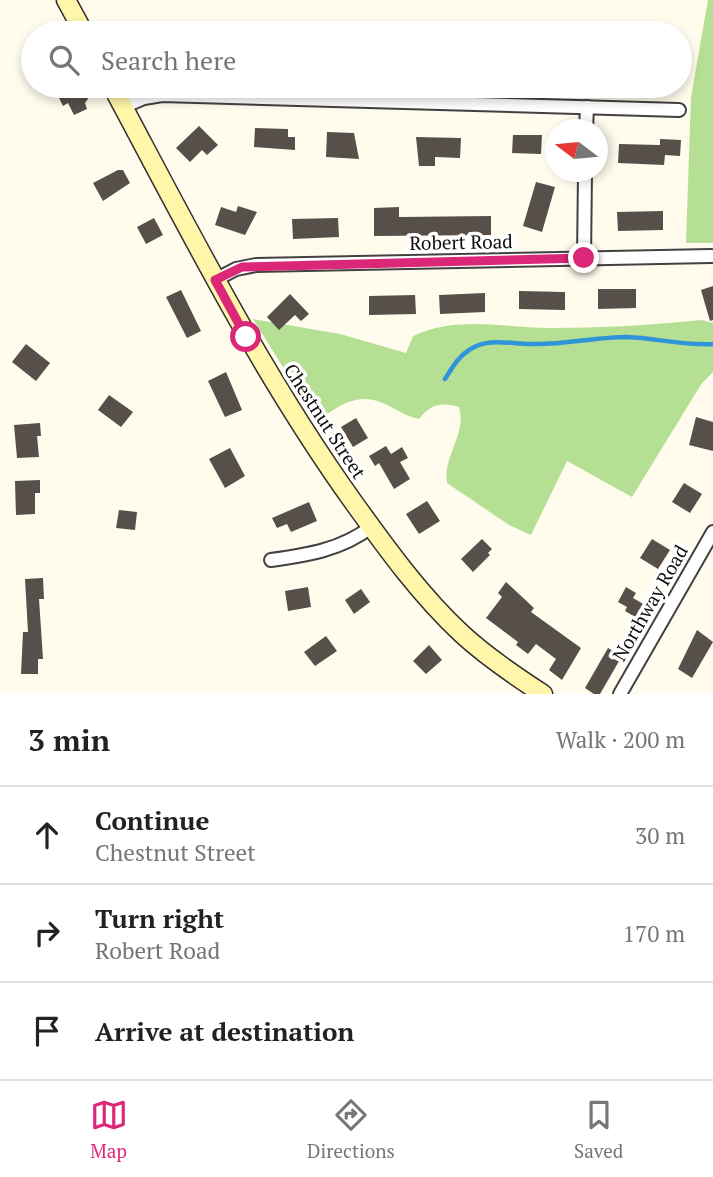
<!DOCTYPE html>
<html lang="en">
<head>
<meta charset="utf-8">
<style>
  body { margin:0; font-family:"PT Serif",serif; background:#f6f6f6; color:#222 }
  .compass { position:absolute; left:545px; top:119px; width:63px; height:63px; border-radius:50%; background:#fff; box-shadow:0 4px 10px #0003; rotate:286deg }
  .stop { position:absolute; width:21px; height:21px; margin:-16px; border:5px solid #db2777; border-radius:50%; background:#fff }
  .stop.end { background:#db2777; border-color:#fff; box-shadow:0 2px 7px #0008 }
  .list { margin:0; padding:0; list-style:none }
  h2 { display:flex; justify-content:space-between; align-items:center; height:91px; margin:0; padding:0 28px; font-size:30px }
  h2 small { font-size:23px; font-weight:400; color:#767676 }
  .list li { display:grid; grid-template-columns:46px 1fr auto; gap:21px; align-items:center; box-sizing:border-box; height:98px; padding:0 28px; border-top:2px solid #e0e0e0 }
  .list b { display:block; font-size:26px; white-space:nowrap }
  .list p { margin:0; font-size:23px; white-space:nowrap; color:#767676 }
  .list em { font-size:23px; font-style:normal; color:#767676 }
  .icon { flex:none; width:38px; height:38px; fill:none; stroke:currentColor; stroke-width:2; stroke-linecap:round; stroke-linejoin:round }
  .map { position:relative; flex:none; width:713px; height:694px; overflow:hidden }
  .search { position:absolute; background:#fff; box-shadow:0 4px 10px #0003; left:21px; right:21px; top:21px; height:77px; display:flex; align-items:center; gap:18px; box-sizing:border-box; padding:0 24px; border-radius:38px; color:#767676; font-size:26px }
  .sheet { height:385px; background:#fff }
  nav { display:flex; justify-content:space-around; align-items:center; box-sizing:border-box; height:98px; border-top:2px solid #e0e0e0; background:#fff; font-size:19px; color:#767676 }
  nav a { display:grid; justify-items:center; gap:4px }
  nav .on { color:#db2777 }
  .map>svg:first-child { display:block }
  .forest { fill:#b5df92 }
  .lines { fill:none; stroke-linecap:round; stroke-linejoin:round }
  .stream { stroke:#2f94d8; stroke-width:4.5 }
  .building { fill:#574f49 }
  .street-casing { stroke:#414141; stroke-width:16 }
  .secondary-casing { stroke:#303030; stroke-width:21 }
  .street { stroke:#fff; stroke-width:12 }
  .secondary { stroke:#fff6a9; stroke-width:18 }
  .route { stroke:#db2777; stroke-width:9 }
  .labels { text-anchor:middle; stroke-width:7; stroke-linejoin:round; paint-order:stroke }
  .street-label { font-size:19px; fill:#0e0e0e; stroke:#fff }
</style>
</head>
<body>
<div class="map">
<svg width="713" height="694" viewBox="0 0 713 694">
  <rect width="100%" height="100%" fill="#fffcee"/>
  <!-- forest -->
  <g class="forest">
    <path d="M708 0H713V243H686L691 97Z"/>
    <path d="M253 319 340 334 406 353 413 336C459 315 503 328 551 328 602 328 652 325 702 320L713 323V372L702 383 632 497 567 461 531 535 509 525 447 483C443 455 467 434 459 407 441 402 431 404 419 419 402 415 397 409 383 403 357 392 337 406 317 422Z"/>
  </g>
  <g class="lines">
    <!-- stream -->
    <path class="stream" d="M445 379C452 368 458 357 469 350 488 337 510 344 531 344 564 345 595 337 627 337 656 338 684 346 713 344"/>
  </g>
  <!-- building -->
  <g class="building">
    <path d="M62 86H81L88 99 85 103 87 109 74 115 68 103 63 106 58 96 65 92Z"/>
    <path d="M199 126 218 145 207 155 202 150 190 162 176 148Z"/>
    <path d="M255 128 288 129V137H295V150L254 147Z"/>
    <path d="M327 132 354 133 359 159 326 157Z"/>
    <path d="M513 135H542L541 154 512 153Z"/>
    <path d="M416 137 461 138 460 158 435 157V166H419Z"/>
    <path d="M660 139 681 140 680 156 665 155 664 165 618 163 619 144 660 145Z"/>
    <path d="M118 170H123L130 183 103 201 93 183Z"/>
    <path d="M536 182 555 187 542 232 523 226Z"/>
    <path d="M238 206 257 212 245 235 215 225 221 207 236 212Z"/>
    <path d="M399 207V217L491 216V235L374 236V208Z"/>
    <path d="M663 211V230L618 231 617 212Z"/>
    <path d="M154 218 163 235 146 244 137 227Z"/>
    <path d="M338 218 339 237 293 239 292 219Z"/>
    <path d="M713 286V320L710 321 701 290Z"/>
    <path d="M598 289H636V308L598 309Z"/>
    <path d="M181 290 201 331 187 338 166 297Z"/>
    <path d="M519 291 565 292V310L519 309Z"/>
    <path d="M485 293V312L440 314 439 295Z"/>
    <path d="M290 294 309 314 301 321 295 315 279 330 267 317Z"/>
    <path d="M415 295 416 314 369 315V296Z"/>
    <path d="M26 344 50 363 36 381 12 362Z"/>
    <path d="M226 372 242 410 225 417 208 381Z"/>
    <path d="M109 395 133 412 121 427 98 410Z"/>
    <path d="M696 417 713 422V451L689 445Z"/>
    <path d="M356 418 368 438 353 447 341 427Z"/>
    <path d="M40 423 41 436H37L39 457 17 458 14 425Z"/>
    <path d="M386 446 391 454 402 447 408 458 400 462 410 479 394 489 379 463 375 466 369 456Z"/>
    <path d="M230 448 245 476 225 488 209 459Z"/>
    <path d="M40 480V493H35V514L16 515 15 481Z"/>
    <path d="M684 483 702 494 690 513 672 502Z"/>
    <path d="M427 501 440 521 419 534 406 514Z"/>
    <path d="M309 502 317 521 291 532 287 524 277 528 272 518Z"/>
    <path d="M119 510 137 512 135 530 116 528Z"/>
    <path d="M482 539 492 549 488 553 490 555 473 572 461 559Z"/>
    <path d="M652 539 670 550 658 569 640 558Z"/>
    <path d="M43 578 44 599H39L43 659H38V674H21L23 632H28L25 579Z"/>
    <path d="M506 582 534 608 531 612 581 648 562 680 549 670 556 659 536 644 528 654 516 645 518 642 486 618 502 597 498 593Z"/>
    <path d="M308 587 311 607 288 611 285 591Z"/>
    <path d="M626 587 636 593 633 598 652 609 644 622 625 611 627 607 618 602Z"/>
    <path d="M361 589 370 602 354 614 345 600Z"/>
    <path d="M697 630 713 642 692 678 678 669Z"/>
    <path d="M326 636 337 651 315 666 304 652Z"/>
    <path d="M429 645 442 660 426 674 413 661Z"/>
    <path d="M608 648 622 656 600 694H594L585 688Z"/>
  </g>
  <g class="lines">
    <!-- street casing -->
    <g class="street-casing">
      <g id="street">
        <path d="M123 107 144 98 162 95 679 110"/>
        <path d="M586 130 587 107"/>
        <path d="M584 259 585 172"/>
        <path d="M215 280 236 269 256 265 711 256"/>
        <path d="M271 560C307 555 341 550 371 527"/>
        <path d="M620 694 713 532"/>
      </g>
    </g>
    <!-- secondary casing -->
    <g class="secondary-casing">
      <g id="secondary">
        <path d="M66 0 84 33"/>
        <path d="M112 86C188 228 260 372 354 503 387 549 421 596 462 634 487 657 515 676 543 694"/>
      </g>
    </g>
    <!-- street -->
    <use href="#street" class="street"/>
    <!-- secondary -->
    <use href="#secondary" class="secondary"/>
  </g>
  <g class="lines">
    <!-- route -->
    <path class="route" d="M246 337 215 280 242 267 584 258"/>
  </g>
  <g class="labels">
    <!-- street labels -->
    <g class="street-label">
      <text transform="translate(461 242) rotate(-1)" y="7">Robert Road</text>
      <text transform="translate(325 421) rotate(57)" y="7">Chestnut Street</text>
      <text transform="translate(650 603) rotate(-60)" y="7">Northway Road</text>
    </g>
  </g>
</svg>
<svg class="compass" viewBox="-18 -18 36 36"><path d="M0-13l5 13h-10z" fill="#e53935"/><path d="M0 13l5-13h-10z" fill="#767676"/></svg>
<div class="stop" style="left:246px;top:337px"></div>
<div class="stop end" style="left:584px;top:258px"></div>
<div class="search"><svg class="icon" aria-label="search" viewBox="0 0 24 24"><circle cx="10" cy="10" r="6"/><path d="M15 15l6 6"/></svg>Search here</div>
</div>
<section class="sheet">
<h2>3 min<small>Walk · 200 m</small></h2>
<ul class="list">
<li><svg class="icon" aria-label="ahead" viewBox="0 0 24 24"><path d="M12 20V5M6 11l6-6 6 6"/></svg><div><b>Continue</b><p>Chestnut Street</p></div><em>30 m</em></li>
<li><svg class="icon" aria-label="right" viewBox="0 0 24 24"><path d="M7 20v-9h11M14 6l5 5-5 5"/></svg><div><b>Turn right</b><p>Robert Road</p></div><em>170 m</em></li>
<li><svg class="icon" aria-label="arrive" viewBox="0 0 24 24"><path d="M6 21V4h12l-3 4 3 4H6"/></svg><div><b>Arrive at destination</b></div></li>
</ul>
</section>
<nav>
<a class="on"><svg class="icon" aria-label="map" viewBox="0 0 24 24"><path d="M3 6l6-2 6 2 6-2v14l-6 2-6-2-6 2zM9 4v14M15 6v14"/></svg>Map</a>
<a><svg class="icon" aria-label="directions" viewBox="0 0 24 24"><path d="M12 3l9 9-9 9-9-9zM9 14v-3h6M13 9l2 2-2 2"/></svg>Directions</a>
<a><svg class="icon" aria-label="saved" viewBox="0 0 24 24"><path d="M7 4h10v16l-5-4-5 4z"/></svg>Saved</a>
</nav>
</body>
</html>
